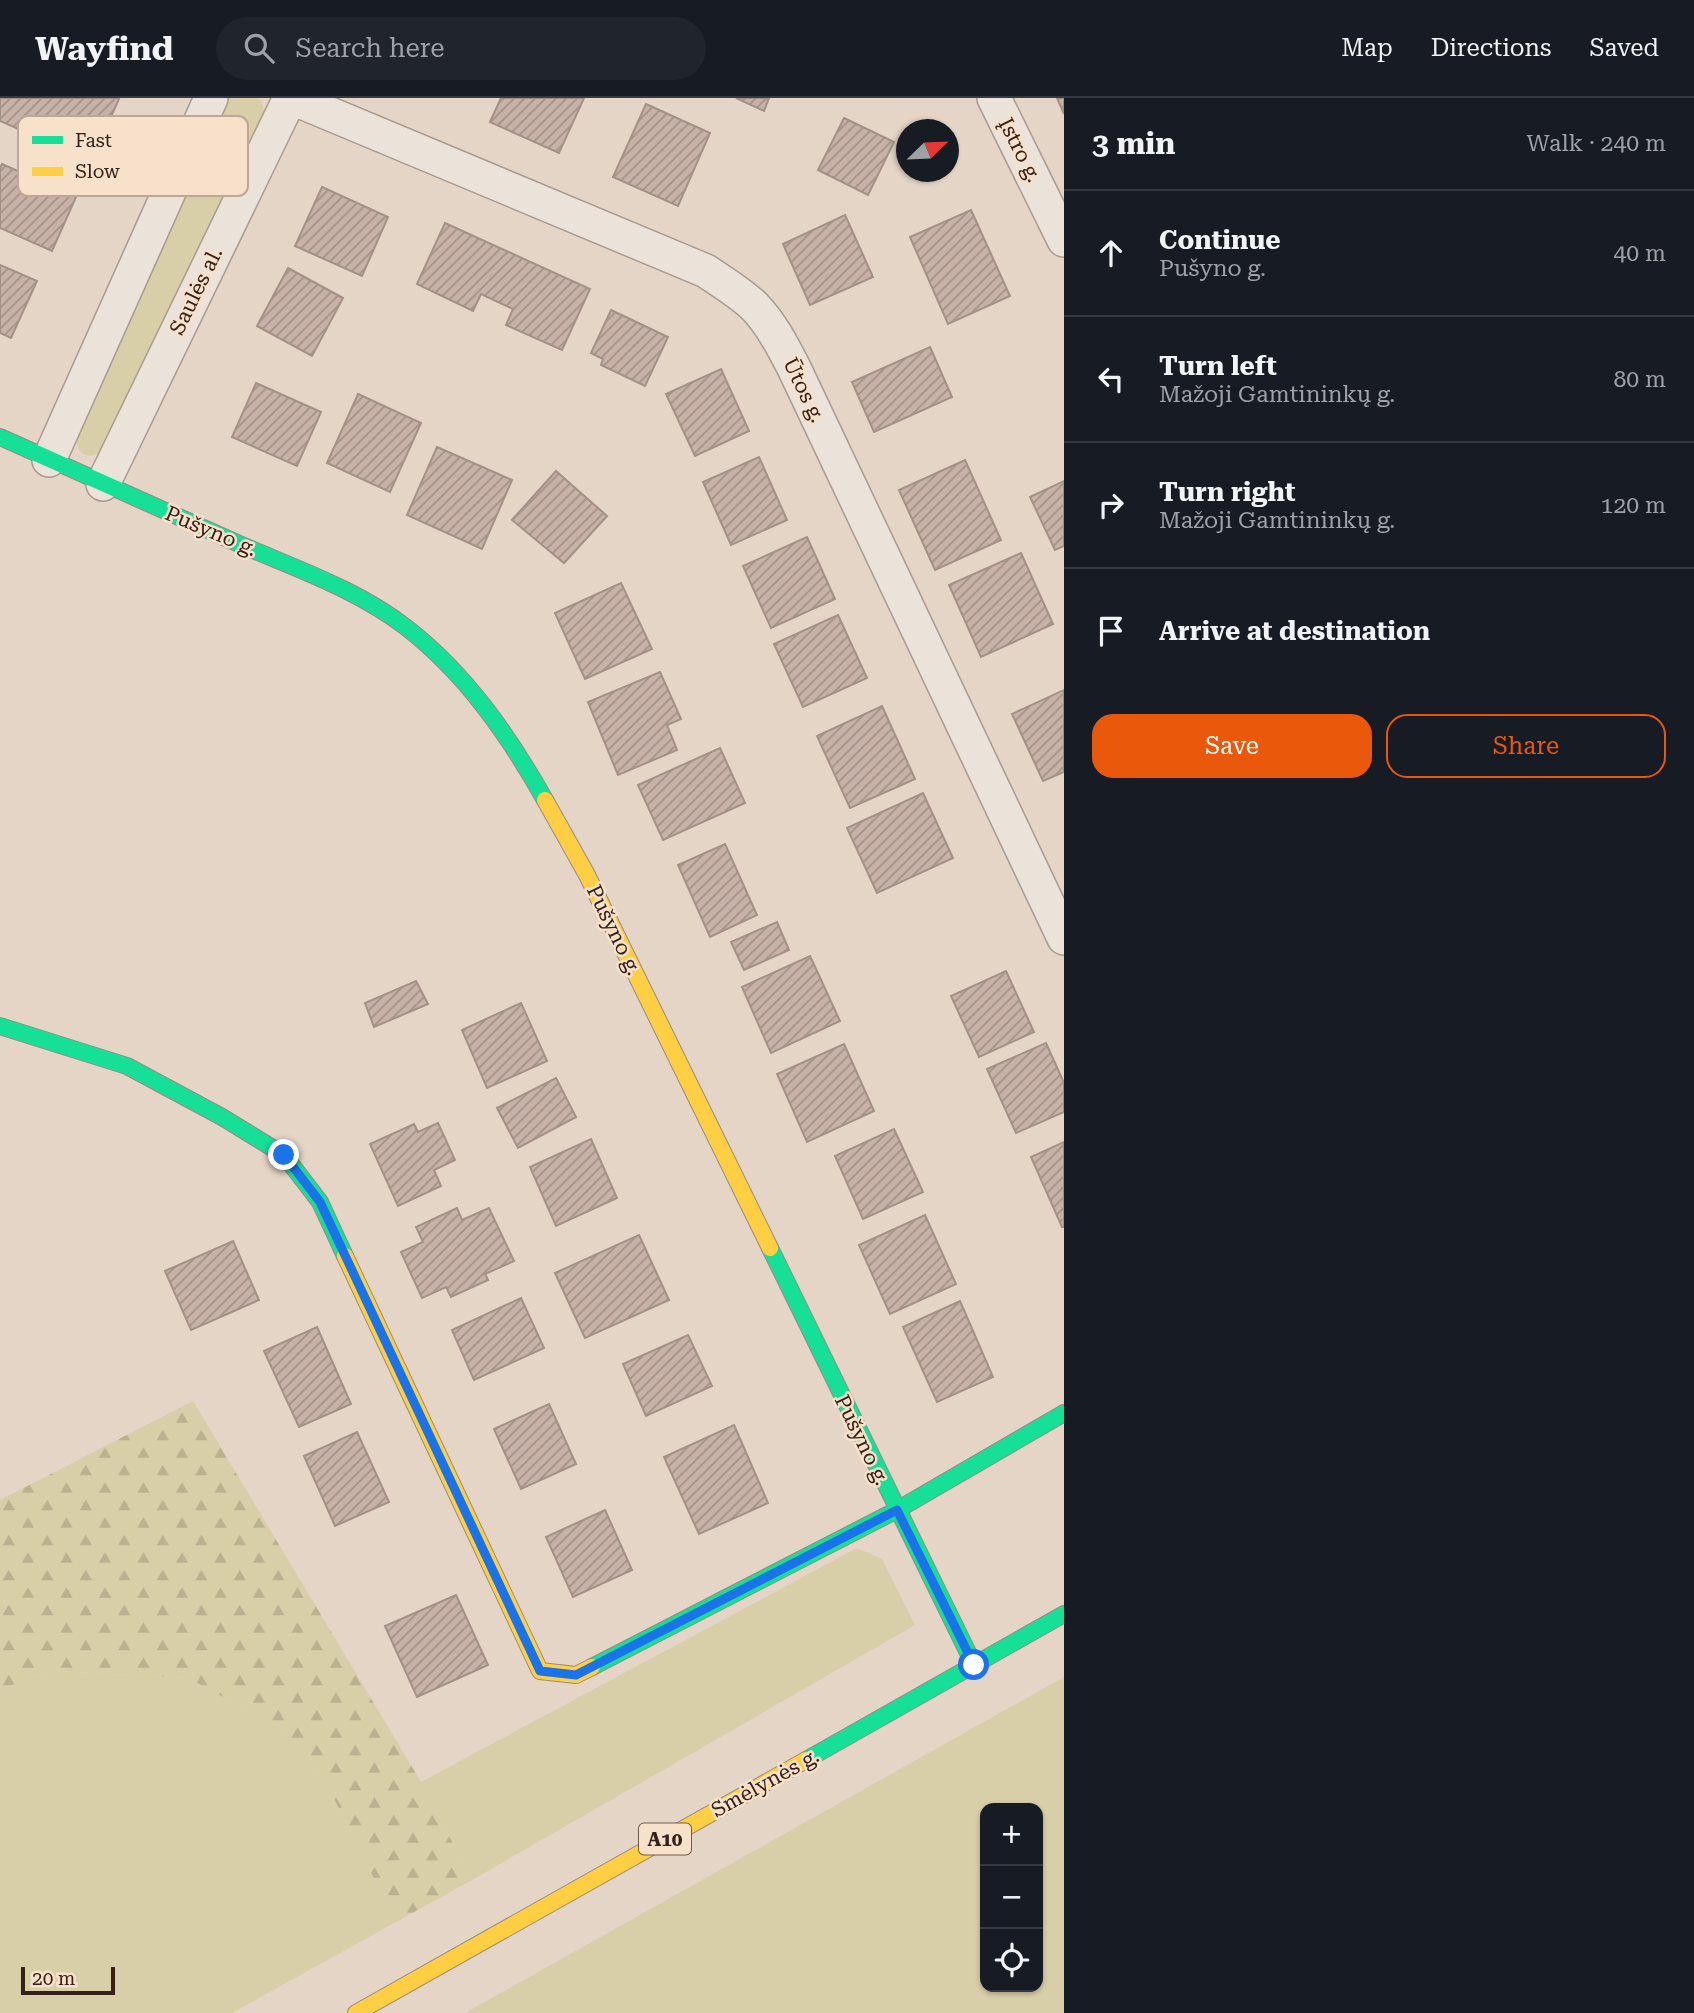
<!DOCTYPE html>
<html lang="en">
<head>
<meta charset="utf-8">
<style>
  body { margin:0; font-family:"Roboto Serif",serif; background:#20242c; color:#f1f3f6 }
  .controls { position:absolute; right:21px; bottom:21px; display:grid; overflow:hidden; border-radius:14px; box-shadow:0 2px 5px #0004 }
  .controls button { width:63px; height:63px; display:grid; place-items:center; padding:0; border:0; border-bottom:2px solid #363941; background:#171b24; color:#f1f3f6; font:35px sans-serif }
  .compass { position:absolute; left:896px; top:21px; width:63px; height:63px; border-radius:50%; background:#171b24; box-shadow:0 2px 5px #0004; rotate:67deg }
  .scale { position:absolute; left:21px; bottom:18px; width:94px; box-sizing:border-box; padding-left:7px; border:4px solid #36211a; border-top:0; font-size:19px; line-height:24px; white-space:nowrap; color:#36211a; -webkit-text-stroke:5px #f8e1ca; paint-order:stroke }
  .stop { position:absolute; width:21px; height:21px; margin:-16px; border:5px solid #1a73e8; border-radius:50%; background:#fff }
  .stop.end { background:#1a73e8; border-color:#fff; box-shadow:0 2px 7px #0008 }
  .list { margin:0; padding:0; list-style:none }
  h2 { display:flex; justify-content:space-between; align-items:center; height:91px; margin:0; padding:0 28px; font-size:30px }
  h2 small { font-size:23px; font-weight:400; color:#9ea1a6 }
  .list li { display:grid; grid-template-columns:46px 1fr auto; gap:21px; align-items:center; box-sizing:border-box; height:126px; padding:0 28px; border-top:2px solid #363941 }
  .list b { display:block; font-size:26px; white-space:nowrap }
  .list p { margin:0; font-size:23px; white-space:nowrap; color:#9ea1a6 }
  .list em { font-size:23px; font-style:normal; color:#9ea1a6 }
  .actions { display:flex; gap:14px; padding:21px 28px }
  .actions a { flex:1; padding:16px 0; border:2px solid #ea580c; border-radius:21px; text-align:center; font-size:24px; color:#ea580c }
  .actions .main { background:#ea580c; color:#fff }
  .icon { flex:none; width:38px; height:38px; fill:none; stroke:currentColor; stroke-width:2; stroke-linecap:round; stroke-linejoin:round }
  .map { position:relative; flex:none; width:1064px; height:1915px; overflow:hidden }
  header { display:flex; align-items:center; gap:42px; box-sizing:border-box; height:98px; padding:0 35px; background:#171b24; border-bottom:2px solid #363941 }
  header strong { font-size:33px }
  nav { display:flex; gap:38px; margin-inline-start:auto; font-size:24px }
  .search { width:490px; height:63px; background:#20242c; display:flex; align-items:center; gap:18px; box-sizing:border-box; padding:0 24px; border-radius:38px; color:#9ea1a6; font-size:26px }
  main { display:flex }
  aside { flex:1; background:#171b24 }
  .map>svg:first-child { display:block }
  .green { fill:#d8cea8; fill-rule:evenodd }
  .forest { fill:url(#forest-firs) }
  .building { fill:url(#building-hatch); stroke:#a39087; stroke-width:2 }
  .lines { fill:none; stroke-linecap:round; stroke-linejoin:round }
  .street-casing { stroke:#a89a91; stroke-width:36 }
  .fast-casing { stroke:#988a81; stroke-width:18 }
  .slow-casing { stroke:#988a81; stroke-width:18 }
  .street { stroke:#ebe2d9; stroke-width:33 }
  .fast { stroke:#16e098; stroke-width:16 }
  .slow { stroke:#ffcf43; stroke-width:16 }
  .route { stroke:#1a73e8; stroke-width:9 }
  .labels { text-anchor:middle; stroke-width:5; stroke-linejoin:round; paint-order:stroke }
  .shield { fill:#f8e1ca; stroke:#705b4f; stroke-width:2 }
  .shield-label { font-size:19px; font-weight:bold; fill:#36211a }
  .street-label { font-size:21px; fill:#36211a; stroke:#f8e1ca }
  .key { fill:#f8e1ca; stroke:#bea795; stroke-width:2 }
  .key-label { font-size:19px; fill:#36211a }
</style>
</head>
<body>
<header>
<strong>Wayfind</strong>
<div class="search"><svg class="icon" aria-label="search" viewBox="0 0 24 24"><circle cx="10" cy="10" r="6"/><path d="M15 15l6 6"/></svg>Search here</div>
<nav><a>Map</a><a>Directions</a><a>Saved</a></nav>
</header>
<main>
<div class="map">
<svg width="1064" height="1915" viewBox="0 0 1064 1915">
  <defs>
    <pattern id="forest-firs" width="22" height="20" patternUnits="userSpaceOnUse" patternTransform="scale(1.75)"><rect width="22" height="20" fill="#d8cea8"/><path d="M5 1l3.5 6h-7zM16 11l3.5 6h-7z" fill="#bab190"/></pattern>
    <pattern id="building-hatch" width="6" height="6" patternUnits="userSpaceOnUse" patternTransform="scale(1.75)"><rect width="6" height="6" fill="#c8b2a8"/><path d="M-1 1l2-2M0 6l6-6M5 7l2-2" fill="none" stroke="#a39088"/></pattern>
  </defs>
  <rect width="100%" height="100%" fill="#e4d5c7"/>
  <!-- green -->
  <g class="green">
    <path d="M219 0H257L261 3 265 17 108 352C83 363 78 358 74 332Z"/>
    <path d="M857 1450 882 1461 915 1527 472 1782 421 1684Z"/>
    <path d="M53 1573 188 1580 286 1633 332 1697 396 1824 232 1915H0V1591Z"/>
    <path d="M1064 1579V1915H465ZM1038 1710V1889H985V1710Z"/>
  </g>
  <!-- forest -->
  <path class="forest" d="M193 1303 421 1684 472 1782 396 1824 332 1697 286 1633 188 1580 53 1573 0 1591V1402Z"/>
  <!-- building -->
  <g class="building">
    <path d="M0 0H117L119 1 91 63 0 23Z"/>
    <path d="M501 0H584L559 55 490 24Z"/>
    <path d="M736 0H769L764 13Z"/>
    <path d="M1057 0H1064V16Z"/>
    <path d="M646 6 710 35 678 108 613 79Z"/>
    <path d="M844 20 894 44 868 97 818 72Z"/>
    <path d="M2 66 76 99 52 153 0 130V70Z"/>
    <path d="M322 89 388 119 362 178 295 148Z"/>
    <path d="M971 112 1010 198 948 226 910 139Z"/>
    <path d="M845 117 873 179 810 207 783 146Z"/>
    <path d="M445 125 590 191 562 252 506 227 513 211 481 196 473 213 417 186Z"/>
    <path d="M0 167 37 183 11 240 0 235Z"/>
    <path d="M288 170 343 200 312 258 257 228Z"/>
    <path d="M611 212 668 239 645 288 601 267 603 261 591 255Z"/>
    <path d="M930 249 952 299 874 334 852 284Z"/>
    <path d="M721 271 749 333 695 358 666 296Z"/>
    <path d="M256 285 321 314 297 368 232 339Z"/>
    <path d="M358 296 421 325 390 394 327 365Z"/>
    <path d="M437 349 512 382 482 451 407 417Z"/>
    <path d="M759 359 787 422 731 447 703 384Z"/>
    <path d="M965 362 1001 442 935 472 899 392Z"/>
    <path d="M556 373 607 418 564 465 512 422Z"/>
    <path d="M1064 383V448L1055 452 1030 399Z"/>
    <path d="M807 439 835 501 771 530 743 468Z"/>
    <path d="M1021 455 1053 526 981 559 949 487Z"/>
    <path d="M621 485 652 551 585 581 555 515Z"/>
    <path d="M838 517 867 580 803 609 774 546Z"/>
    <path d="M660 574 681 621 667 627 677 652 618 677 588 604Z"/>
    <path d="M1064 592V674L1043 683 1012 616Z"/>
    <path d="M882 608 915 681 850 710 817 638Z"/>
    <path d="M720 650 745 705 663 742 638 687Z"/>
    <path d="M923 695 953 760 877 795 847 730Z"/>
    <path d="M725 746 757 817 710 839 678 767Z"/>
    <path d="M777 824 789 852 744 872 731 844Z"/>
    <path d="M810 858 840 923 771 955 742 889Z"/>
    <path d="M1006 873 1034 934 979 959 951 898Z"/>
    <path d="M416 883 428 906 374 929 365 905Z"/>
    <path d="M521 905 547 963 487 990 462 932Z"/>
    <path d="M1046 945 1064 985V1014L1016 1035 987 971Z"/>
    <path d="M844 946 874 1013 807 1044 777 976Z"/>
    <path d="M556 980 576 1019 518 1050 497 1010Z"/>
    <path d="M438 1025 455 1062 434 1072 441 1088 398 1108 370 1046 414 1026 418 1034Z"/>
    <path d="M894 1031 923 1094 863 1121 835 1058Z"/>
    <path d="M591 1041 617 1100 556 1128 530 1069Z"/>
    <path d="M1064 1044V1129H1062L1031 1059Z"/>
    <path d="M457 1110 462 1122 489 1110 514 1163 485 1176 488 1182 451 1199 446 1189 422 1200 401 1154 423 1144 416 1129Z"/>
    <path d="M925 1117 956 1186 890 1216 859 1147Z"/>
    <path d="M639 1137 669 1202 585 1240 555 1175Z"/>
    <path d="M233 1143 259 1202 191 1232 165 1173Z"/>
    <path d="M521 1200 544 1250 474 1282 452 1232Z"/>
    <path d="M960 1203 993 1279 937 1304 903 1229Z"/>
    <path d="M317 1229 351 1306 299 1329 264 1253Z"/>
    <path d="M688 1237 712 1288 646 1318 623 1266Z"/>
    <path d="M549 1306 576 1366 521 1391 494 1331Z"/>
    <path d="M734 1327 768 1405 699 1436 664 1359Z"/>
    <path d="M357 1334 389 1404 335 1428 304 1358Z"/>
    <path d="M605 1412 632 1472 573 1499 546 1439Z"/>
    <path d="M456 1497 488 1567 417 1599 385 1528Z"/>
  </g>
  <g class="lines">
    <!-- street casing -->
    <g class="street-casing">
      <g id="street">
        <path d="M292 0 706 173C722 184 741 195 755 209 772 227 783 249 794 270L1064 840"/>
        <path d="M994 0 1064 142"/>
        <path d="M49 362 211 0"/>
        <path d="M103 386 290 0"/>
      </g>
    </g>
    <!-- fast casing -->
    <g class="fast-casing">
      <g id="fast">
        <path d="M0 339C79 375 158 410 237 445 294 470 357 491 407 530 466 576 509 638 545 702"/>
        <path d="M0 928 127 968 222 1019 284 1057 320 1104 345 1158"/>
        <path d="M770 1150 974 1567"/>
        <path d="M592 1569 897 1412 1064 1315"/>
        <path d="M806 1662 1064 1516"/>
      </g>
    </g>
    <!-- slow casing -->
    <g class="slow-casing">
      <g id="slow">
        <path d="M545 702 587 777 770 1150"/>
        <path d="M345 1158 540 1573 576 1577 592 1569"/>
        <path d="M356 1915 806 1662"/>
      </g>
    </g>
    <!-- street -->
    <use href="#street" class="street"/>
    <!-- fast -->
    <use href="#fast" class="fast"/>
    <!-- slow -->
    <use href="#slow" class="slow"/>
  </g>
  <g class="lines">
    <!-- route -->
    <path class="route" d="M284 1057 320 1104 540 1573 576 1577 897 1412 974 1567"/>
  </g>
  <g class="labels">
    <!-- shield labels -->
    <rect class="shield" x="639" y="1725.5" width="52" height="31" rx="5"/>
    <g class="shield-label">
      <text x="665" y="1748">A10</text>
    </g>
    <!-- street labels -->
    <g class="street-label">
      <text transform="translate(1020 52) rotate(63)" y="7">Įstro g.</text>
      <text transform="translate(196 193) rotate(-64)" y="7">Saulės al.</text>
      <text transform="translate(804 292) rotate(64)" y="7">Ūtos g.</text>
      <text transform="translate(211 433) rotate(23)" y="7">Pušyno g.</text>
      <text transform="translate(614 832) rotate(64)" y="7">Pušyno g.</text>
      <text transform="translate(862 1342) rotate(64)" y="7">Pušyno g.</text>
      <text transform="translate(765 1685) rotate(-29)" y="7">Smėlynės g.</text>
    </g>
  </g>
  <!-- legend -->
  <rect x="18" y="18" width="230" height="80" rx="10" class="key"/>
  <rect x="32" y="38" width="31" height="8" fill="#16e098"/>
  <rect x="32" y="69" width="31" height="9" fill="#ffcf43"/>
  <g class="key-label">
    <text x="75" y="49">Fast</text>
    <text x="75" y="80">Slow</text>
  </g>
</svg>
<div class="controls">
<button>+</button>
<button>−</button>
<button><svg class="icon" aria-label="locate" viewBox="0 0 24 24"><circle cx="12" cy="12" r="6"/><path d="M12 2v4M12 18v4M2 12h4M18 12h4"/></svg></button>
</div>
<svg class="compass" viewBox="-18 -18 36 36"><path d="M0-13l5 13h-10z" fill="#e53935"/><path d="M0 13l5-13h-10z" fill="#9ea1a6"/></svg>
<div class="scale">20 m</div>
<div class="stop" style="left:974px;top:1567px"></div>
<div class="stop end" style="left:284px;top:1057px"></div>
</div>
<aside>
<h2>3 min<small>Walk · 240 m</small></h2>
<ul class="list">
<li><svg class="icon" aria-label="ahead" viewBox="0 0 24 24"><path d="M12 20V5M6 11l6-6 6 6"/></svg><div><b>Continue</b><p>Pušyno g.</p></div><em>40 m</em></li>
<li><svg class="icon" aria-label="left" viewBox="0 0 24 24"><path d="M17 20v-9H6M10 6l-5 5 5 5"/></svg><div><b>Turn left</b><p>Mažoji Gamtininkų g.</p></div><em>80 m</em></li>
<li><svg class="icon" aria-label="right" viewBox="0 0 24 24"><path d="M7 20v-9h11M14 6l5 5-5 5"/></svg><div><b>Turn right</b><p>Mažoji Gamtininkų g.</p></div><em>120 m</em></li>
<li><svg class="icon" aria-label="arrive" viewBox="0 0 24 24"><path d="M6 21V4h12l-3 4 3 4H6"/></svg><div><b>Arrive at destination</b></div></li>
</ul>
<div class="actions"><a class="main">Save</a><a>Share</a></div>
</aside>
</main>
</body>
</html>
